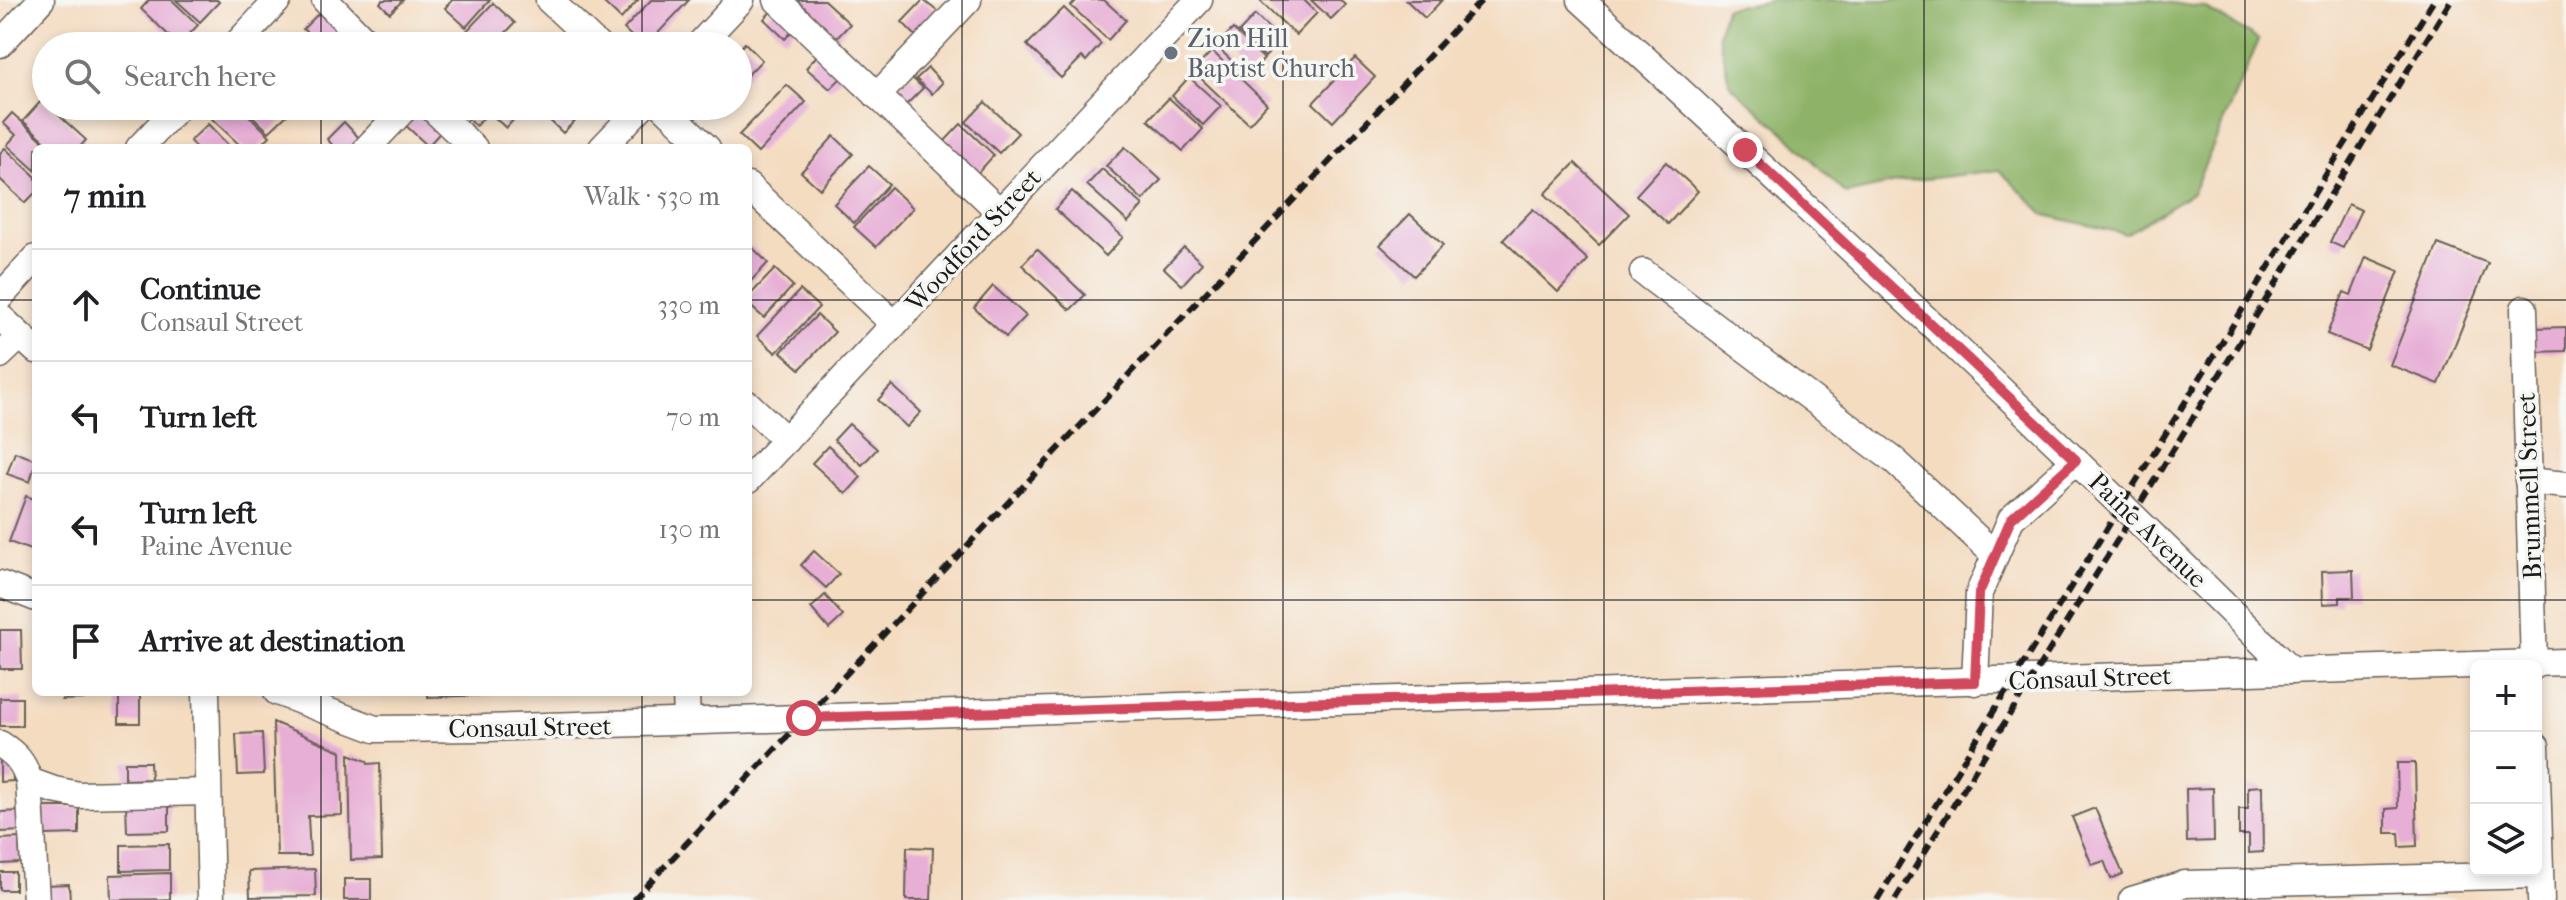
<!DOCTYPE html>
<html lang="en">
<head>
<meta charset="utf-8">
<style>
  body { margin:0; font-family:"IM FELL French Canon",serif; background:#f6f6f6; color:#202124 }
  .controls { position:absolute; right:24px; bottom:24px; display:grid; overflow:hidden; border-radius:12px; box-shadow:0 4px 12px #0003 }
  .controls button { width:72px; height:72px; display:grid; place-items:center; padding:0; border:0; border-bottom:2px solid #e0e0e0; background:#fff; color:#202124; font:40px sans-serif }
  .stop { position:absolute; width:24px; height:24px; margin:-18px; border:6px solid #d1495b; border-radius:50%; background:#fff }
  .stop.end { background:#d1495b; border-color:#fff; box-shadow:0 2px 8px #0008 }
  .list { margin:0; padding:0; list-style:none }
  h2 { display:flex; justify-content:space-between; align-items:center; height:104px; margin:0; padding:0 32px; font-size:34px }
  h2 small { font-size:26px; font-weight:400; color:#757577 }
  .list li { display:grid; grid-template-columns:52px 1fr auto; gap:24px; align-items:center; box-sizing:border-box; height:112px; padding:0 32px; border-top:2px solid #e0e0e0 }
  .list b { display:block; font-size:30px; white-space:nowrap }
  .list p { margin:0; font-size:26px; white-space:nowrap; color:#757577 }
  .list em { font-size:26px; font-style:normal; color:#757577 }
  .icon { flex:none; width:44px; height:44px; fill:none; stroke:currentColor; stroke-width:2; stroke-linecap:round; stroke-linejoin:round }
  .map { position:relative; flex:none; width:2566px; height:900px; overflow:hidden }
  .search { position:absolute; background:#fff; box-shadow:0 4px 12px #0003; left:32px; top:32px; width:720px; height:88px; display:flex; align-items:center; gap:20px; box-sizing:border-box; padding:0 28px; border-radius:44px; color:#757577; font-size:30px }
  .panel { position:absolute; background:#fff; box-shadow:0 4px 12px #0003; left:32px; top:144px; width:720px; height:552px; border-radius:12px }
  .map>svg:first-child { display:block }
  .forest { fill:#8eb368; stroke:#556842; stroke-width:2 }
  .building { fill:#e7aed6 }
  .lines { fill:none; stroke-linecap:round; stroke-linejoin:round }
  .minor-casing { stroke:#685f56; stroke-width:29 }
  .minor { stroke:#fff; stroke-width:26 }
  .rail { stroke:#1c1c1c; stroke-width:6; stroke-dasharray:12 6; stroke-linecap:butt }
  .route { stroke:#d1495b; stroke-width:10 }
  .grid { fill:none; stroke:#1c1c1c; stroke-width:2; stroke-opacity:0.55 }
  .worship-dot { fill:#6b7280; stroke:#f6f6f2; stroke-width:3 }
  .labels { text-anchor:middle; stroke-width:7; stroke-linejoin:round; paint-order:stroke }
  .worship-label { font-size:26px; fill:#5b616d; stroke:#f6f6f2; text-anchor:start }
  .street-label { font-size:26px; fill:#1c1c1c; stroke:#f6f6f2 }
</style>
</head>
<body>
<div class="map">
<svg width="2566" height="900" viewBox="0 0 2566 900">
  <rect width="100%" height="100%" fill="#f6f6f2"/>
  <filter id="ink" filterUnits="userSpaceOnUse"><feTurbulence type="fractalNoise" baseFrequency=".0125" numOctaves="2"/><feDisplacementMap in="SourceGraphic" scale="16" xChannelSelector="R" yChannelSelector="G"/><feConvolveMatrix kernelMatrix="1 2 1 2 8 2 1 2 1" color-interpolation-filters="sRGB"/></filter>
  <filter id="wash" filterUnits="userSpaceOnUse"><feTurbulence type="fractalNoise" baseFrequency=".006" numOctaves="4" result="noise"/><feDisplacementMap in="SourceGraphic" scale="32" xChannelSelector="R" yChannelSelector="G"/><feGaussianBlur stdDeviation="1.8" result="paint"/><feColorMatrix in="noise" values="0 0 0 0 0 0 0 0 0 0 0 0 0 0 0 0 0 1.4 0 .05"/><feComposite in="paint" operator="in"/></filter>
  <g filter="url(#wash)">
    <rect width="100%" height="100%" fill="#f4dcc1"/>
    <!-- forest -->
    <path class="forest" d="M1771 0H2151L2205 8 2259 40 2193 192 2126 234 2045 215 1999 170 1900 182 1846 194 1787 135 1730 85 1718 35 1725 8Z"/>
    <g id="blocks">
      <!-- building -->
      <g class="building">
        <path d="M149 0H172L198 25 179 45 141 9Z"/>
        <path d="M176 0H217L219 2 200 22Z"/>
        <path d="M383 0H403L390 13 380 3Z"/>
        <path d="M452 0H490L466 27 445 8Z"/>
        <path d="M605 0H638L621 19 603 2Z"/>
        <path d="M651 0H689L646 46H642L624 29Z"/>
        <path d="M799 0H824L850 24 832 43 793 7Z"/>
        <path d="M923 0 942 15 919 39 902 22Z"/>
        <path d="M1077 0H1104L1126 20 1108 40 1071 6Z"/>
        <path d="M1259 0H1304L1317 13 1296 35Z"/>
        <path d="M1311 0H1340L1345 5 1331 19Z"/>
        <path d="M1406 0H1442L1425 18Z"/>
        <path d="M493 3 515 23 493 46H462L466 42 461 37Z"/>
        <path d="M775 7 796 27 785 39 764 19Z"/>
        <path d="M324 8 357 39 350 46H321L303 29Z"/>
        <path d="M1064 8 1101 44 1086 61 1082 57 1061 78 1027 45Z"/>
        <path d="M1255 15 1281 40 1265 57 1239 32Z"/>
        <path d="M1233 29 1264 59 1248 76 1216 46Z"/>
        <path d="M528 35 540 46H518Z"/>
        <path d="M745 43 762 60 738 85V50Z"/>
        <path d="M822 50 847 72 830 89 806 68Z"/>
        <path d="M1212 51 1267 104 1249 124 1193 71Z"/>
        <path d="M1355 58 1375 77 1333 122 1313 103Z"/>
        <path d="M928 68 942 83 932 94 916 79Z"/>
        <path d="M910 76 923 88 906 105 894 94Z"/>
        <path d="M1189 77 1221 106 1203 125 1172 96Z"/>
        <path d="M787 85 806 102 758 153 739 135Z"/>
        <path d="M1169 98 1203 129 1183 151 1148 120Z"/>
        <path d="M42 100 86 140 79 148H53L23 121Z"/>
        <path d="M985 102 1018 133 999 153 966 122Z"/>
        <path d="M225 106H239L270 136 258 148H243L212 119Z"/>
        <path d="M242 106H282L289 113 269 132Z"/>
        <path d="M420 106 446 126 428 146 404 124Z"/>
        <path d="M463 106H494L476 126 459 111Z"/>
        <path d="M505 106 524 108 506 128 495 118Z"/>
        <path d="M549 106H589L563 133 542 113Z"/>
        <path d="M12 113 51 148H36V171L7 145 16 135 3 123Z"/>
        <path d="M344 122 362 141 355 148H335L327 139Z"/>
        <path d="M208 124 231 148H196L190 141Z"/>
        <path d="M961 124 994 155 976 175 942 144Z"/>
        <path d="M834 136 853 154 820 189 801 172Z"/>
        <path d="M1125 147 1161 180 1143 200 1106 166Z"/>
        <path d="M5 148 36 177V192L25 203 0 179V153Z"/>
        <path d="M1666 162 1698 191 1668 224 1636 195Z"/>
        <path d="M1575 163 1629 214 1599 245 1545 194Z"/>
        <path d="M869 166 889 184 854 223 834 204Z"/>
        <path d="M1102 169 1143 205 1128 222 1087 185Z"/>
        <path d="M891 187 913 208 876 247 854 227Z"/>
        <path d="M1072 191 1123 237 1106 256 1055 209Z"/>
        <path d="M2348 204 2361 210 2343 248 2330 242Z"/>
        <path d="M1533 209 1588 260 1558 292 1503 240Z"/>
        <path d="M1410 214 1443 245 1414 276 1380 245Z"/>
        <path d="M2438 244 2488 263 2439 384 2390 365Z"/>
        <path d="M751 246 768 263 748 284V249Z"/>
        <path d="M1184 247 1202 263 1182 285 1164 268Z"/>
        <path d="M1037 249 1085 295 1070 310 1022 265Z"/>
        <path d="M2366 257 2399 271 2367 350 2327 334 2344 292 2351 295Z"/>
        <path d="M775 269 793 286 764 318 748 304V297Z"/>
        <path d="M993 286 1026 316 1006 337 974 308Z"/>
        <path d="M800 290 819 307 776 353 757 336Z"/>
        <path d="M817 315 835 332 800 369 781 352Z"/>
        <path d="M2566 327V351L2534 352 2533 328Z"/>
        <path d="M892 385 921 412 907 427 878 400Z"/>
        <path d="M849 424 877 449 862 465 834 440Z"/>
        <path d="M828 446 861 477 846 494 812 463Z"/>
        <path d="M15 452 36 460 30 482 7 474Z"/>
        <path d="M26 496 36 500V552L9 542Z"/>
        <path d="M814 551 839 574 826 588 801 565Z"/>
        <path d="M2353 570 2354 597H2340V603L2323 604 2322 571Z"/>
        <path d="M825 595 843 616 829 629 811 608Z"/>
        <path d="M0 630H21L22 669H0Z"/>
        <path d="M62 692H84V699L62 700Z"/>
        <rect x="119" y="692" width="21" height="31"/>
        <path d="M428 692H493V695L428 697Z"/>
        <rect x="0" y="698" width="22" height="28"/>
        <path d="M273 722 341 751 342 815 308 816 310 856H277Z"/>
        <path d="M262 733 264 774 238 775 236 734Z"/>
        <path d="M349 754 367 761 368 764 380 763 382 859 351 860Z"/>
        <path d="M0 760H12L13 781 0 782Z"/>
        <path d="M125 762H150L151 779 125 780Z"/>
        <path d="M2397 763H2415L2417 846 2400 847 2399 833H2386V809L2398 808Z"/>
        <path d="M2262 786 2263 852 2249 853V835H2239V809H2248V787Z"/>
        <path d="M2213 788 2214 841 2187 842 2186 789Z"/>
        <path d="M169 802V831L127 832 126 803Z"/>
        <path d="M44 807H79V834L45 835Z"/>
        <path d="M2095 808 2123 874 2111 879 2104 861 2092 865 2072 817Z"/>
        <path d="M23 811 24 831 1 832 0 812Z"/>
        <path d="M19 838 20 863 0 864V839Z"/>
        <path d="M169 844V870L121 871V845Z"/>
        <path d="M907 847 933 848 931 900H906Z"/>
        <path d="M315 869 316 896 250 897 249 871Z"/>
        <rect x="0" y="872" width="15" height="18"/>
        <path d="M170 873V899L111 900 110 875Z"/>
        <rect x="344" y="879" width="27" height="21"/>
        <path d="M69 884 70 900H44V885Z"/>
      </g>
    </g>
  </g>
  <g filter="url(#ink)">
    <use href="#blocks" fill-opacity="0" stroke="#685f56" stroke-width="2"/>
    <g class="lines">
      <!-- minor casing -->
      <g class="minor-casing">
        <g id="minor">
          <path d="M325 0 370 46"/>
          <path d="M549 0 598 46"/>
          <path d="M777 0 1000 212"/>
          <path d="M1581 0C1821 220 2060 441 2291 671"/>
          <path d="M0 44 41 0"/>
          <path d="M235 46 278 0"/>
          <path d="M698 46 741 0"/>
          <path d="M877 96 968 0"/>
          <path d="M430 106 474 148"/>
          <path d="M663 106 707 148"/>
          <path d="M139 148 179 106"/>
          <path d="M367 148 407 106"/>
          <path d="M602 148 642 106"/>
          <path d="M748 186 894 324"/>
          <path d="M1643 272 1895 461 1995 555"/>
          <path d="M0 297 36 258"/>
          <path d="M2524 309 2534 666"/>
          <path d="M0 317 36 350"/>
          <path d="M0 355 20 336"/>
          <path d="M748 404 786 440"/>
          <path d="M748 480 1199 0"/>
          <path d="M2528 481 2566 485"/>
          <path d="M0 584 36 598"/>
          <path d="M1975 682 1979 593 2011 519 2076 460"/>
          <path d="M206 692 211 900"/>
          <path d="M277 692 375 729 484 728 2566 662"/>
          <path d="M686 692 687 722"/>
          <path d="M0 744C16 754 24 763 29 781L54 790 79 795 208 792"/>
          <path d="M2536 746 2541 900"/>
          <path d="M29 781 36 900"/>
          <path d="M2132 900 2185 884 2539 875"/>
        </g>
      </g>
      <!-- minor -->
      <use href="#minor" class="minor"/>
      <!-- rail -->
      <g class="rail">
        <path d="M633 900 1482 0"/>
        <path d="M1877 900 2434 0"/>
        <path d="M1895 900 2451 0"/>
      </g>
    </g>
  </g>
  <g class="lines" filter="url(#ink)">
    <!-- route -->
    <path class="route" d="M804 718 1975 682 1979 593 2011 519 2076 460 1745 150"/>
  </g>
  <!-- grid -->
  <path class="grid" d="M321 0V46M642 0V46M962 0V900M1283 0V900M1604 0V900M1924 0V900M2245 0V900M321 106V148M642 106V148M0 300H36M748 300H2566M0 600H36M748 600H2566M321 692V900M642 692V900"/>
  <!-- markers -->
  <circle class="worship-dot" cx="1171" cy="53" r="8"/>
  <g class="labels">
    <!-- worship labels -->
    <g class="worship-label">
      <text x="1187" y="47">Zion Hill<tspan x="1187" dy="30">Baptist Church</tspan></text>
    </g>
    <!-- street labels -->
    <g class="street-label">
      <text transform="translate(973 240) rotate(-47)" y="9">Woodford Street</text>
      <text transform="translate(2529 486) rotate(-92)" y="9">Brummell Street</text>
      <text transform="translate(2148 530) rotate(44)" y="9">Paine Avenue</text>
      <text transform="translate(2090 678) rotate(-2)" y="9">Consaul Street</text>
      <text transform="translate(530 727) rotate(-1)" y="9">Consaul Street</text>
    </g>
  </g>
</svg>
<div class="controls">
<button>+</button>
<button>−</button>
<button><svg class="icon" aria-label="layers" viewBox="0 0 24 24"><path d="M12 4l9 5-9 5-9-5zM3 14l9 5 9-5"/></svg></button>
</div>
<div class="stop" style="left:804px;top:718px"></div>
<div class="stop end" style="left:1745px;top:150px"></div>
<div class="search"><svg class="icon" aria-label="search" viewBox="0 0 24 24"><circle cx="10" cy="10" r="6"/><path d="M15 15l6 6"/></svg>Search here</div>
<section class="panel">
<h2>7 min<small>Walk · 530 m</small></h2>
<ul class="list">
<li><svg class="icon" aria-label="ahead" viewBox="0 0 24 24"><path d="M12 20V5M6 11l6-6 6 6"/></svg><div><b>Continue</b><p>Consaul Street</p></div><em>330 m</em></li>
<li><svg class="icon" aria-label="left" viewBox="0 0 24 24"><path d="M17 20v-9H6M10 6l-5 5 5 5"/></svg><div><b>Turn left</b></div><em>70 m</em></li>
<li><svg class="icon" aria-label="left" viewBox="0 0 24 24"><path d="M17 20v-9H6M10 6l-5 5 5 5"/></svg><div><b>Turn left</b><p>Paine Avenue</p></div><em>130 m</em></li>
<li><svg class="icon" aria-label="arrive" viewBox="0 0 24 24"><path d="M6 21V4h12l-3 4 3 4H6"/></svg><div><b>Arrive at destination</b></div></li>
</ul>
</section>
</div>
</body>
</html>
